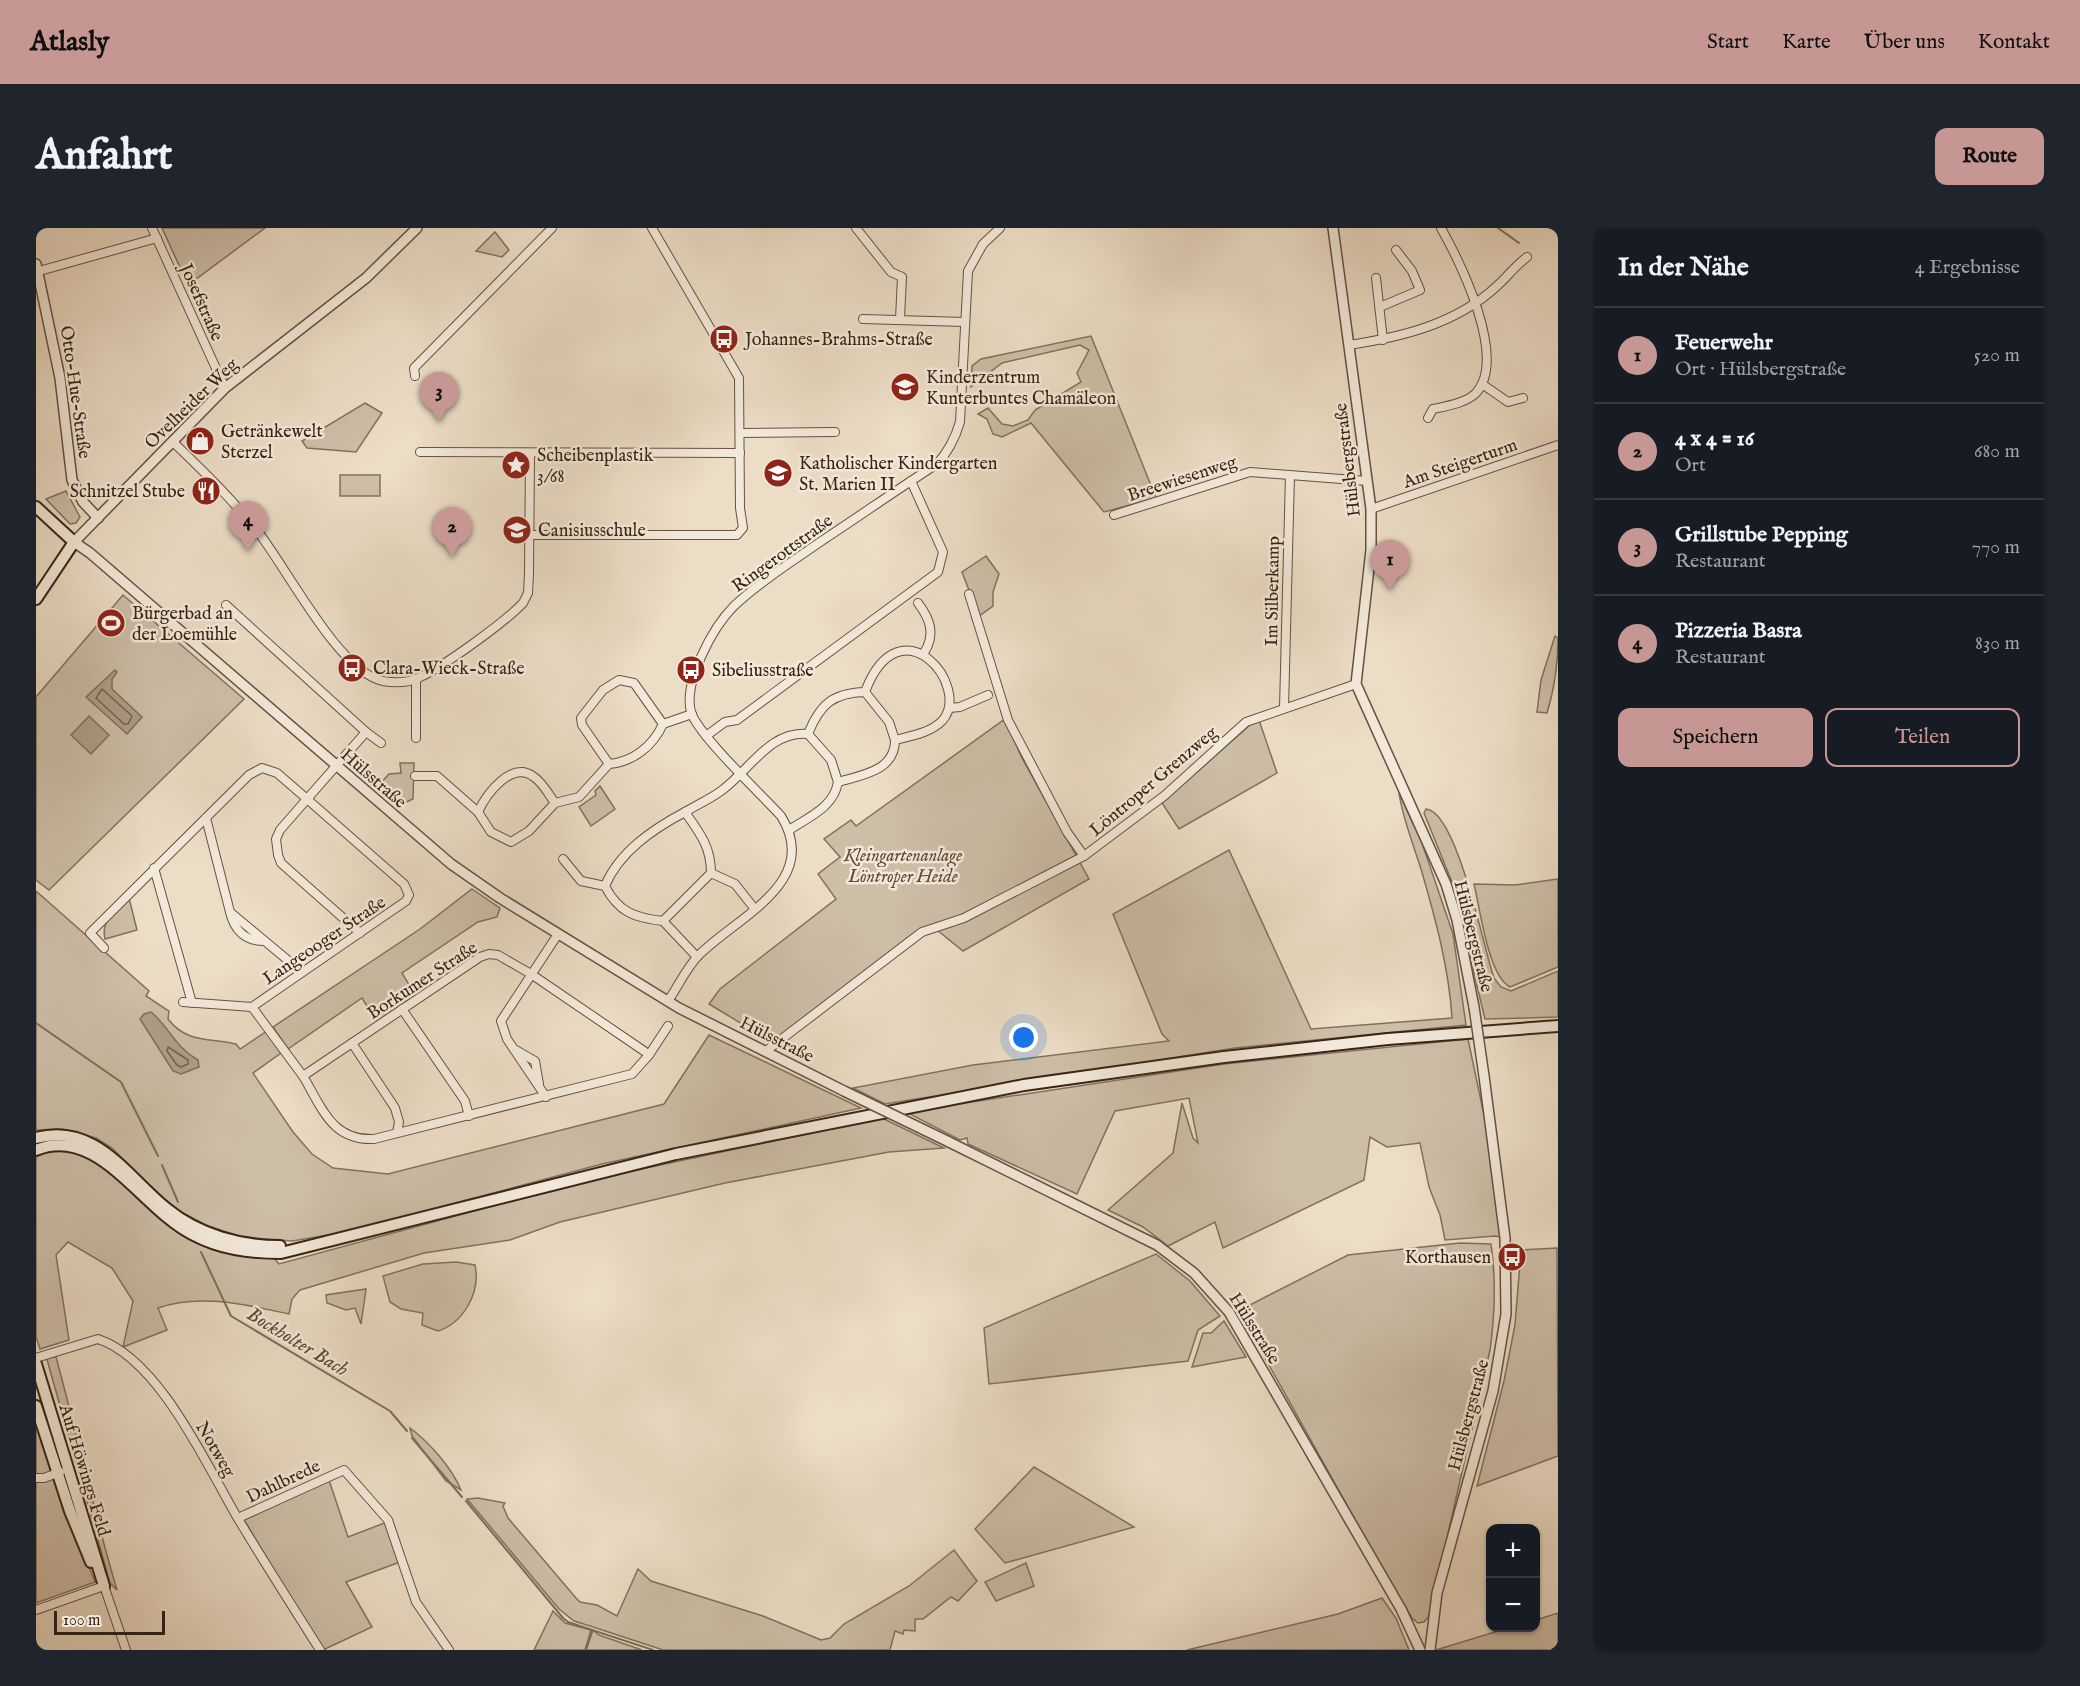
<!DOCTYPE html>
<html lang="de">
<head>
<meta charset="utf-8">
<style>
  body { margin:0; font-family:"IM FELL English",serif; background:#20242c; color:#f1f3f6 }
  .controls { position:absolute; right:18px; bottom:18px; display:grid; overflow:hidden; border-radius:12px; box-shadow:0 2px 4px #0004 }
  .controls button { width:54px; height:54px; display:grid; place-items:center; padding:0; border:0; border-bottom:2px solid #363941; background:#171b24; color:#f1f3f6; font:30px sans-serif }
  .scale { position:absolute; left:18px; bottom:15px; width:111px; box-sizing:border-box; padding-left:6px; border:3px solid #382416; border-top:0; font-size:16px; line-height:21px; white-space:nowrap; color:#382416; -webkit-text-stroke:4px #f3e9da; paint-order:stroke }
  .you { position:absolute; left:988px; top:810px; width:21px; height:21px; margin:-15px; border:4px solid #fff; border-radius:50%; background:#1a73e8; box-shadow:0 0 0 9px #1a73e833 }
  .badge { display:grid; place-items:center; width:39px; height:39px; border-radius:50%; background:#c59692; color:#111; font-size:20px; font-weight:700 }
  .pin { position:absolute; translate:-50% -50px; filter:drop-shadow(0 2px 3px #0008) }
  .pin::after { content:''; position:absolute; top:32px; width:21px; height:18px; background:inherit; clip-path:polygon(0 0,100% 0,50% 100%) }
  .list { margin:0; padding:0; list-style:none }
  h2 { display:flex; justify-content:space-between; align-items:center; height:78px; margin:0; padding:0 24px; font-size:26px }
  h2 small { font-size:20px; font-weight:400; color:#9ea1a6 }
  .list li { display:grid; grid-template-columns:39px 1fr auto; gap:18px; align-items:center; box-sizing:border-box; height:96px; padding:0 24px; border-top:2px solid #363941 }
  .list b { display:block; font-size:22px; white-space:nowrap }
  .list p { margin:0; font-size:20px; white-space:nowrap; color:#9ea1a6 }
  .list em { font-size:20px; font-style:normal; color:#9ea1a6 }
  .actions { display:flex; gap:12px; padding:18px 24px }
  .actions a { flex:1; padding:14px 0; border:2px solid #c59692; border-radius:12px; text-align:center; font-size:21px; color:#c59692 }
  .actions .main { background:#c59692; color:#111 }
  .map { position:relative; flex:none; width:1522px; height:1422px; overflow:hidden; border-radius:12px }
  header { display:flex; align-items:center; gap:36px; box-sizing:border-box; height:84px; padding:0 30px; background:#c59692; color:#111 }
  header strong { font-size:28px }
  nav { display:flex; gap:33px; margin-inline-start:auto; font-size:21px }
  .intro { display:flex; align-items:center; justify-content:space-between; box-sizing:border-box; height:144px; padding:0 36px }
  h1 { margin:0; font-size:42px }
  .button { padding:15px 27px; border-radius:12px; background:#c59692; color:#111; font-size:21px; font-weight:700 }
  main { display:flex; gap:36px; padding:0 36px }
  aside { flex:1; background:#171b24; border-radius:12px; box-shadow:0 2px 4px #0004 }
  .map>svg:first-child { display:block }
  .green { fill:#cdbea8; stroke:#82715f; stroke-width:1.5 }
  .water { fill:#af9e8a; stroke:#7f6d5c; stroke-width:1.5 }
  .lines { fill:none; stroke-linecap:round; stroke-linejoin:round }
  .shore { stroke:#746150; stroke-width:1.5 }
  .stream { stroke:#7f6d5c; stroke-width:2 }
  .minor-casing { stroke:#655242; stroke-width:10 }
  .tertiary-casing { stroke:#655242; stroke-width:12 }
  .secondary-casing { stroke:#382416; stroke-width:14 }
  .minor { stroke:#f3e9da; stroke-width:8 }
  .tertiary { stroke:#f3e9da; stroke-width:9 }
  .secondary { stroke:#f3e9da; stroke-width:10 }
  .tertiary-bridge-casing { stroke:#655242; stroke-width:12; stroke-linecap:butt }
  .tertiary-bridge { stroke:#f3e9da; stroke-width:9 }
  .labels { text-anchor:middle; stroke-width:5; stroke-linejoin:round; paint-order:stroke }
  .street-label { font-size:18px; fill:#382416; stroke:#f3e9da }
  .poi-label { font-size:18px; fill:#382416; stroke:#f3e9da; text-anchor:start }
  .park-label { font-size:18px; font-style:italic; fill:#5d4a3a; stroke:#f3e9da }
  .water-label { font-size:20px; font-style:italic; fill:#5c4939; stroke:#f3e9da }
</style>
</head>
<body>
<header>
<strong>Atlasly</strong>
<nav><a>Start</a><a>Karte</a><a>Über uns</a><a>Kontakt</a></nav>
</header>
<div class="intro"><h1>Anfahrt</h1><a class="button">Route</a></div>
<main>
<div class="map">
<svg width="1522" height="1422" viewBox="0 0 1522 1422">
  <rect width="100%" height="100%" fill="#ecddc6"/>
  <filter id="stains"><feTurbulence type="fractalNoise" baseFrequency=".00333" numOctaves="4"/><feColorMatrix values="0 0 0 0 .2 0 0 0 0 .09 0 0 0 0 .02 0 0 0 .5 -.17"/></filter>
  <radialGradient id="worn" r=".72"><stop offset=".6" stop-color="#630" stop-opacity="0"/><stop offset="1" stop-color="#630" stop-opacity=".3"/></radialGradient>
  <!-- green -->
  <g class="green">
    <path d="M126 0H229L152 57Z"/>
    <path d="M459 4 473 22 466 29 440 23Z"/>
    <path d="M1055 108 1120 270 1068 284 995 195 966 209 957 206 951 191 942 186 952 180 966 196 977 198 992 192 999 182 1045 154 1041 145 1053 122 1044 117 966 135 935 159 936 138 945 131Z"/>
    <path d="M329 175 346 185 320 224 271 220 266 213Z"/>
    <rect x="304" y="247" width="40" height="21"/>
    <path d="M30 263 44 289 40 295 34 296 10 271Z"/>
    <path d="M950 328 963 346 957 364V378L943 388 926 344Z"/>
    <path d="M87 367 208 471 13 662 0 652V469Z"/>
    <path d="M1519 408 1522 410C1522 436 1519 459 1511 485L1501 484 1505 452Z"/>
    <path d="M969 491 986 530 1053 651 927 723 901 702 874 708 736 814 673 776 684 761 800 671 782 646 804 629 788 611 815 592 820 598Z"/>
    <path d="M1223 492 1241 545 1143 601 1126 575 1214 497Z"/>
    <path d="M364 535H378L377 571 366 576 343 557 353 546 365 545Z"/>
    <path d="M564 558 579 581 555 598 543 579 560 567 559 563Z"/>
    <path d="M1363 565 1386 615 1417 706 1430 797 1199 820 849 876 817 860 937 837 1133 813 1126 806 1077 686 1193 622 1275 801 1416 790C1413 740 1399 689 1385 641 1377 615 1367 592 1363 565Z"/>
    <path d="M1390 581C1421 583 1448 722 1458 750L1465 759 1475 763 1522 743V789L1449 791 1416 654 1388 585Z"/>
    <path d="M1522 651V739L1474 759C1452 748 1444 680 1438 656L1479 657Z"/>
    <path d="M436 661 464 680 461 689 442 694 366 745 379 767 341 794 326 770 252 821 237 799 384 701Z"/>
    <path d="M0 663 113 763 110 768 133 783 132 791C150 815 174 810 200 816L204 821 231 803 245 825 217 845 257 904 276 926 297 940 352 946 628 876 673 807 825 880 566 936 310 1004 256 1013 205 1009 170 997 145 984 122 966 76 920 60 910 26 901 0 902Z"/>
    <path d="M93 670 101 702 69 711C64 692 81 682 93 670Z"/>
    <path d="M1432 811 1465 968 1469 1010 1459 1008 1409 1012 1404 987 1393 959 1384 915 1351 919 1334 909 1328 952 1187 1020 1179 994 1132 1018 1107 999 1072 982 1137 925 1146 875 1157 910 1162 915 1153 870 1079 883 1041 966 932 916 931 910 924 912 870 884 1188 836Z"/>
    <path d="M846 890 908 920 853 924 689 955 524 994 474 1012 388 1025 264 1062 256 1071 253 1086C211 1077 164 1065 122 1080L131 1102 87 1119 97 1073 76 1040 32 1014 20 1027 33 1112 4 1121 0 1109V925L36 921 76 942 121 987 137 999 236 1028 243 1036 549 953Z"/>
    <path d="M1424 1015 1455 1016C1460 1051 1459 1087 1454 1122L1393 1388 1388 1394 1382 1395 1376 1390C1315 1289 1261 1184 1202 1083L1312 1027Z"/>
    <path d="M1521 1020 1522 1228 1441 1258 1468 1153 1479 1097 1485 1022Z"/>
    <path d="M1120 1026 1154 1053 1184 1088 1162 1102 1152 1133 953 1156 948 1100Z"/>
    <path d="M420 1034 439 1037C445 1065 427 1095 402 1103L386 1097 387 1085 365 1081 354 1074 347 1048 387 1036Z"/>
    <path d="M330 1061 325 1096 319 1080 310 1082 291 1075 290 1067Z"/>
    <path d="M1188 1093 1210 1129 1156 1139 1167 1105H1175Z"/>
    <path d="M10 1128 20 1129C41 1206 58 1285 81 1362L74 1355Z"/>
    <path d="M0 1197 22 1262 59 1354 0 1375Z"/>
    <path d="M374 1200C393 1214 416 1240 425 1262L410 1253 376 1208Z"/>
    <path d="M998 1239 1098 1299 969 1335 939 1301Z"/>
    <path d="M293 1252 312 1309 351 1294 364 1334 310 1354 336 1399 287 1422 208 1292Z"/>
    <path d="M442 1270 469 1275 467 1278 472 1290 540 1370 544 1374 561 1377 581 1388 602 1341 615 1353 727 1388 785 1412 794 1410 808 1396 873 1358 918 1322 941 1353 922 1373 915 1369 887 1391H879V1403L868 1402 867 1406 859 1403 854 1422H627L557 1399 538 1393 523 1381 431 1271Z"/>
    <path d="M990 1335 998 1358 960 1373 949 1354Z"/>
    <path d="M1346 1370 1360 1390 1373 1422H1151L1302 1386Z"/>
    <path d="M517 1383 529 1395 555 1402 549 1422H498Z"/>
    <path d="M1522 1385V1422H1400L1472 1400H1500V1392Z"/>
    <path d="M557 1402 563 1407 606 1422H550Z"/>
  </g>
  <!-- water -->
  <g class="water">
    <path d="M79 442 81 444 76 451V461L106 489 91 506 50 469Z"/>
    <path d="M53 488 73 507 55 526 35 507Z"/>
    <path d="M115 784C134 800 138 818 162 832L163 839 145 846 137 843 104 791 108 786Z"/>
  </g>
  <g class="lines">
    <!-- shore -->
    <g class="shore">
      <path d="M66 461 96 488 92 496H88L60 470Z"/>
      <path d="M132 819 152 832V836L145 839 141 837 131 823Z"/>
    </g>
    <!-- stream -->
    <g class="stream">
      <path d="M1462 0 1483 15"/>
      <path d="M0 795 85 854 122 928"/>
      <path d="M126 937 142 974"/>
      <path d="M165 1024 195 1088 354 1183 371 1203"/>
      <path d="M376 1210 426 1269"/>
      <path d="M430 1273 527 1390 532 1394 617 1422"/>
      <path d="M550 1422 556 1402"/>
    </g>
    <!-- minor casing -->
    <g class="minor-casing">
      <g id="minor">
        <path d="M116 0 189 160"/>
        <path d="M820 0 855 44 866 49 864 91"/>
        <path d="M0 44 121 10"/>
        <path d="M1340 50 1347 112"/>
        <path d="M1344 79 1384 62 1376 43 1360 22"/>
        <path d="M827 91 928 94"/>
        <path d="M1313 117C1366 109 1420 96 1461 58 1472 48 1479 38 1491 29"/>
        <path d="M379 148 378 140 516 0"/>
        <path d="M1446 156 1472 174 1487 170"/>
        <path d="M1392 190 1397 181C1411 178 1430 175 1440 165 1472 130 1424 34 1405 0"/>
        <path d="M705 205 799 204"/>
        <path d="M137 214C166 242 194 269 219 300 249 336 302 444 347 453 358 455 371 455 382 450 406 440 469 394 487 375L492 365 493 346 494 226"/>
        <path d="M384 224 704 225"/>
        <path d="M1335 281 1522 217"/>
        <path d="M1078 287 1214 244 1331 253"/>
        <path d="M493 307H701L707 300 704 280 703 150 616 0"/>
        <path d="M933 366 972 492 1031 604 1048 628"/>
        <path d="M882 375C894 391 900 406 888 425"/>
        <path d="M190 377 330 504"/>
        <path d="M380 451V510"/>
        <path d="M829 464 853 494 859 512"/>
        <path d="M913 480 924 479 952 467"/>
        <path d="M1248 480 1254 247"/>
        <path d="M772 506 795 532 802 554"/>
        <path d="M670 508 689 494 701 492 902 344 907 324 875 253"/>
        <path d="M573 536 546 497 545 490 567 462 583 452 598 455 627 496"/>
        <path d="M379 548H401L442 584"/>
        <path d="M519 575C513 567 507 555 498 549 476 532 451 565 442 584L455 604 475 614 493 603 519 575 543 569 573 536C597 534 617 518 627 496L656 486"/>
        <path d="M649 584C661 577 674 571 685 563 713 543 734 502 772 506 784 476 797 465 829 464 864 371 937 459 906 493 894 505 875 508 859 512 859 543 826 547 802 554 798 579 773 589 753 602"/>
        <path d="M649 584C664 605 675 619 675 645L627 693C599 690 582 684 569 658 583 624 617 601 649 584Z"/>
        <path d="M170 590 194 684 266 744"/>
        <path d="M527 631 545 653 569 658"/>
        <path d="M118 640 156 775"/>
        <path d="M675 645 699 656 718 680"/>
        <path d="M194 684C198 702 209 713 228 713"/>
        <path d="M627 693 661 729"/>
        <path d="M68 720 54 705 213 547 226 540 241 545 271 571 244 602 240 611 242 627 245 635 324 705"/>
        <path d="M453 726 462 727 495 746 608 823 613 827 596 846 338 911C296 913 286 880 267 848L444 729Z"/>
        <path d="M632 773C642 759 650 740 663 727 702 688 786 654 745 588 726 567 662 507 655 484 647 454 677 399 698 378 725 353 757 333 787 312 825 287 862 261 901 236 913 223 919 211 924 194L932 43 947 16 964 0"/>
        <path d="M147 774 216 779 370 673 373 667 368 656 271 571 330 504 345 515"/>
        <path d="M216 779 267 848"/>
        <path d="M366 781 429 873 433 888"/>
        <path d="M316 815 359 880 363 894 361 905"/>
        <path d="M478 821 499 833 503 856"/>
        <path d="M730 823 886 704 928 690 1048 628 1128 568 1210 494 1320 456"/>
        <path d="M613 827 632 798"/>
        <path d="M510 869 471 811 465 793 522 706"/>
        <path d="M0 1130 62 1111C123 1131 170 1236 201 1289 228 1334 256 1378 284 1422"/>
        <path d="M0 1250H8L24 1244"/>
        <path d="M202 1290 308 1242 352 1292 380 1374 413 1422"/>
        <path d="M0 1382 68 1358 90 1422"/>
      </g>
    </g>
    <!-- tertiary casing -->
    <g class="tertiary-casing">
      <g id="tertiary">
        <path d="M381 0 330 50 189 160 38 314 54 325 415 636 464 670 643 780 808 863"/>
        <path d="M1297 0 1335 281V322L1320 456 1410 656 1421 692 1438 779"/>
        <path d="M0 36 24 150 36 252 47 274 62 290"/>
        <path d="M911 913 1121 1017 1158 1045 1193 1084 1365 1381 1384 1422"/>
        <path d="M1394 1422 1401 1365 1457 1163 1470 1086 1469 1010 1448 848"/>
      </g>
    </g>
    <!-- secondary casing -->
    <g class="secondary-casing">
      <g id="secondary">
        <path d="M0 279 38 314 0 371"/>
        <path d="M0 910C60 894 91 949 131 981 163 1007 204 1018 244 1018"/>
        <path d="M0 922C62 896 106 981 156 1006 184 1021 213 1025 245 1025L640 926 988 857 1188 829 1352 811 1522 798"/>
        <path d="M0 1136 68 1358"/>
        <path d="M0 1178 34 1283 55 1334"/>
      </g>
    </g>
    <!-- minor -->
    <use href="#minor" class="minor"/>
    <!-- tertiary -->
    <use href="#tertiary" class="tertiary"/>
    <!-- secondary -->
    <use href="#secondary" class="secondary"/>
    <!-- tertiary-bridge casing -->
    <g class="tertiary-bridge-casing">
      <g id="tertiary-bridge">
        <path d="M1438 779 1448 848"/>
        <path d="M808 863 911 913"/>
      </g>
    </g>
    <!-- tertiary-bridge -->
    <use href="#tertiary-bridge" class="tertiary-bridge"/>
  </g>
  <!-- icons -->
  <defs>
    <g id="bus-disc" transform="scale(1.5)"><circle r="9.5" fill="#8f2418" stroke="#f3e9da"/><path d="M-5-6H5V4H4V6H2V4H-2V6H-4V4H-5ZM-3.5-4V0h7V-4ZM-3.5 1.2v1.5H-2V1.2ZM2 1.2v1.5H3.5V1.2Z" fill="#fff"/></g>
    <g id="school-disc" transform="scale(1.5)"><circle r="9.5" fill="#8f2418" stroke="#f3e9da"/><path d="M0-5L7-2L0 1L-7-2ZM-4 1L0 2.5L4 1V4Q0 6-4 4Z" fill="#fff"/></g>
    <g id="shop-disc" transform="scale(1.5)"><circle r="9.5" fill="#8f2418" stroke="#f3e9da"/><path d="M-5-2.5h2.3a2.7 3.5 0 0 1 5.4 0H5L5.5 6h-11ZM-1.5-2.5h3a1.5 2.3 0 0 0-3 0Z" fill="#fff"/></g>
    <g id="sight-disc" transform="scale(1.5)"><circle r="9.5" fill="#8f2418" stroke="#f3e9da"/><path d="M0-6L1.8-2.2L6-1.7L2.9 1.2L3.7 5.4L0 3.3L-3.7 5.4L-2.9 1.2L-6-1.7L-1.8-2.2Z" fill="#fff"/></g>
    <g id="restaurant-disc" transform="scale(1.5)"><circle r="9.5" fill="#8f2418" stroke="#f3e9da"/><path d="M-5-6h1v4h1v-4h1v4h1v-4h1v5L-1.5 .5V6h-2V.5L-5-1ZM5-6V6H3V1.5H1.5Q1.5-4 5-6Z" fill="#fff"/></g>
    <g id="stadium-disc" transform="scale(1.5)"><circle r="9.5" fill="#8f2418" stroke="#f3e9da"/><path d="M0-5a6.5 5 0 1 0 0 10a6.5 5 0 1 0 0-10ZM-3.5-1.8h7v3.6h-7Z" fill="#fff"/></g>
  </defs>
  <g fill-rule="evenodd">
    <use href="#bus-disc" x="688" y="111"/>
    <use href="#school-disc" x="869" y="159"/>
    <use href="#shop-disc" x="164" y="213"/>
    <use href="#sight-disc" x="480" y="237"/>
    <use href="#school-disc" x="742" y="245"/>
    <use href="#restaurant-disc" x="170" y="263"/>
    <use href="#school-disc" x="481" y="302"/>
    <use href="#stadium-disc" x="75" y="395"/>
    <use href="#bus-disc" x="316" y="440"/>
    <use href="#bus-disc" x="655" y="442"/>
    <use href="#bus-disc" x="1476" y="1029"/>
  </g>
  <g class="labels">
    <!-- street labels -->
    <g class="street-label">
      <text transform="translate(166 74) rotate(66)" y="6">Josefstraße</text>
      <text transform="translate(40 164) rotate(82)" y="6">Otto-Hue-Straße</text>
      <text transform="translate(155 175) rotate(-44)" y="6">Ovelheider Weg</text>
      <text transform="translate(1311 232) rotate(-97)" y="6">Hülsbergstraße</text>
      <text transform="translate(1424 235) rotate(-19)" y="6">Am Steigerturm</text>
      <text transform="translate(1146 250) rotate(-18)" y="6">Breewiesenweg</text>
      <text transform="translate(746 325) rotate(-36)" y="6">Ringerottstraße</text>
      <text transform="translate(1236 363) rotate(-89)" y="6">Im Silberkamp</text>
      <text transform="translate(338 550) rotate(41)" y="6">Hülsstraße</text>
      <text transform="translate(1117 553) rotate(-40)" y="6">Löntroper Grenzweg</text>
      <text transform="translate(1438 708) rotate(76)" y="6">Hülsbergstraße</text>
      <text transform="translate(288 712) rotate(-34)" y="6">Langeooger Straße</text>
      <text transform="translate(386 752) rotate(-33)" y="6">Borkumer Straße</text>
      <text transform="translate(741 811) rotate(27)" y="6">Hülsstraße</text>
      <text transform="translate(1219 1100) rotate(58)" y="6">Hülsstraße</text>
      <text transform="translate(1432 1187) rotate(-75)" y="6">Hülsbergstraße</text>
      <text transform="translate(180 1221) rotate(60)" y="6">Notweg</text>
      <text transform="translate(49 1242) rotate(73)" y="6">Auf Höwings Feld</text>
      <text transform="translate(247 1253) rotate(-25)" y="6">Dahlbrede</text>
    </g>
    <!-- poi labels -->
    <g class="poi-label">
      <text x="709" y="117">Johannes-Brahms-Straße</text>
      <text x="890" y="155">Kinderzentrum<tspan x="890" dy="21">Kunterbuntes Chamäleon</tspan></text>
      <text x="185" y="209">Getränkewelt<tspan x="185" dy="21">Sterzel</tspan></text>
      <text x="501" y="233">Scheibenplastik<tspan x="501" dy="21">3/68</tspan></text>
      <text x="763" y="241">Katholischer Kindergarten<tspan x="763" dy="21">St. Marien II</tspan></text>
      <text x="149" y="269" text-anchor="end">Schnitzel Stube</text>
      <text x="502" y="308">Canisiusschule</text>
      <text x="96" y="391">Bürgerbad an<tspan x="96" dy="21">der Loemühle</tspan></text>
      <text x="337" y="446">Clara-Wieck-Straße</text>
      <text x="676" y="448">Sibeliusstraße</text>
      <text x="1455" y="1035" text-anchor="end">Korthausen</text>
    </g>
    <!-- park labels -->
    <g class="park-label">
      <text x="867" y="633">Kleingartenanlage<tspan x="867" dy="21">Löntroper Heide</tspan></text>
    </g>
    <!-- water labels -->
    <g class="water-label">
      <text transform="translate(262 1113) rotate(31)" y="7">Bockholter Bach</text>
    </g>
  </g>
  <rect width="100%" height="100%" filter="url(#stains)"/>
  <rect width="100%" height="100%" fill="url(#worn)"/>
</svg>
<div class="controls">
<button>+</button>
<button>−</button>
</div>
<div class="scale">100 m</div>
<div class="you"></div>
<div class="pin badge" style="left:1354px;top:362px">1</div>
<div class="pin badge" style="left:416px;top:329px">2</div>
<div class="pin badge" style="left:403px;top:194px">3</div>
<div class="pin badge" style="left:212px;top:323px">4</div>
</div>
<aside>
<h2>In der Nähe<small>4 Ergebnisse</small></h2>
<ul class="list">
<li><span class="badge">1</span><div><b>Feuerwehr</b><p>Ort · Hülsbergstraße</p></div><em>520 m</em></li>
<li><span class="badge">2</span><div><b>4 x 4 = 16</b><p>Ort</p></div><em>680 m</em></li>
<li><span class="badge">3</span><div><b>Grillstube Pepping</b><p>Restaurant</p></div><em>770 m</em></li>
<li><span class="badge">4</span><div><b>Pizzeria Basra</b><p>Restaurant</p></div><em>830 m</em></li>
</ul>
<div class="actions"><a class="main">Speichern</a><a>Teilen</a></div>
</aside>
</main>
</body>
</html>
